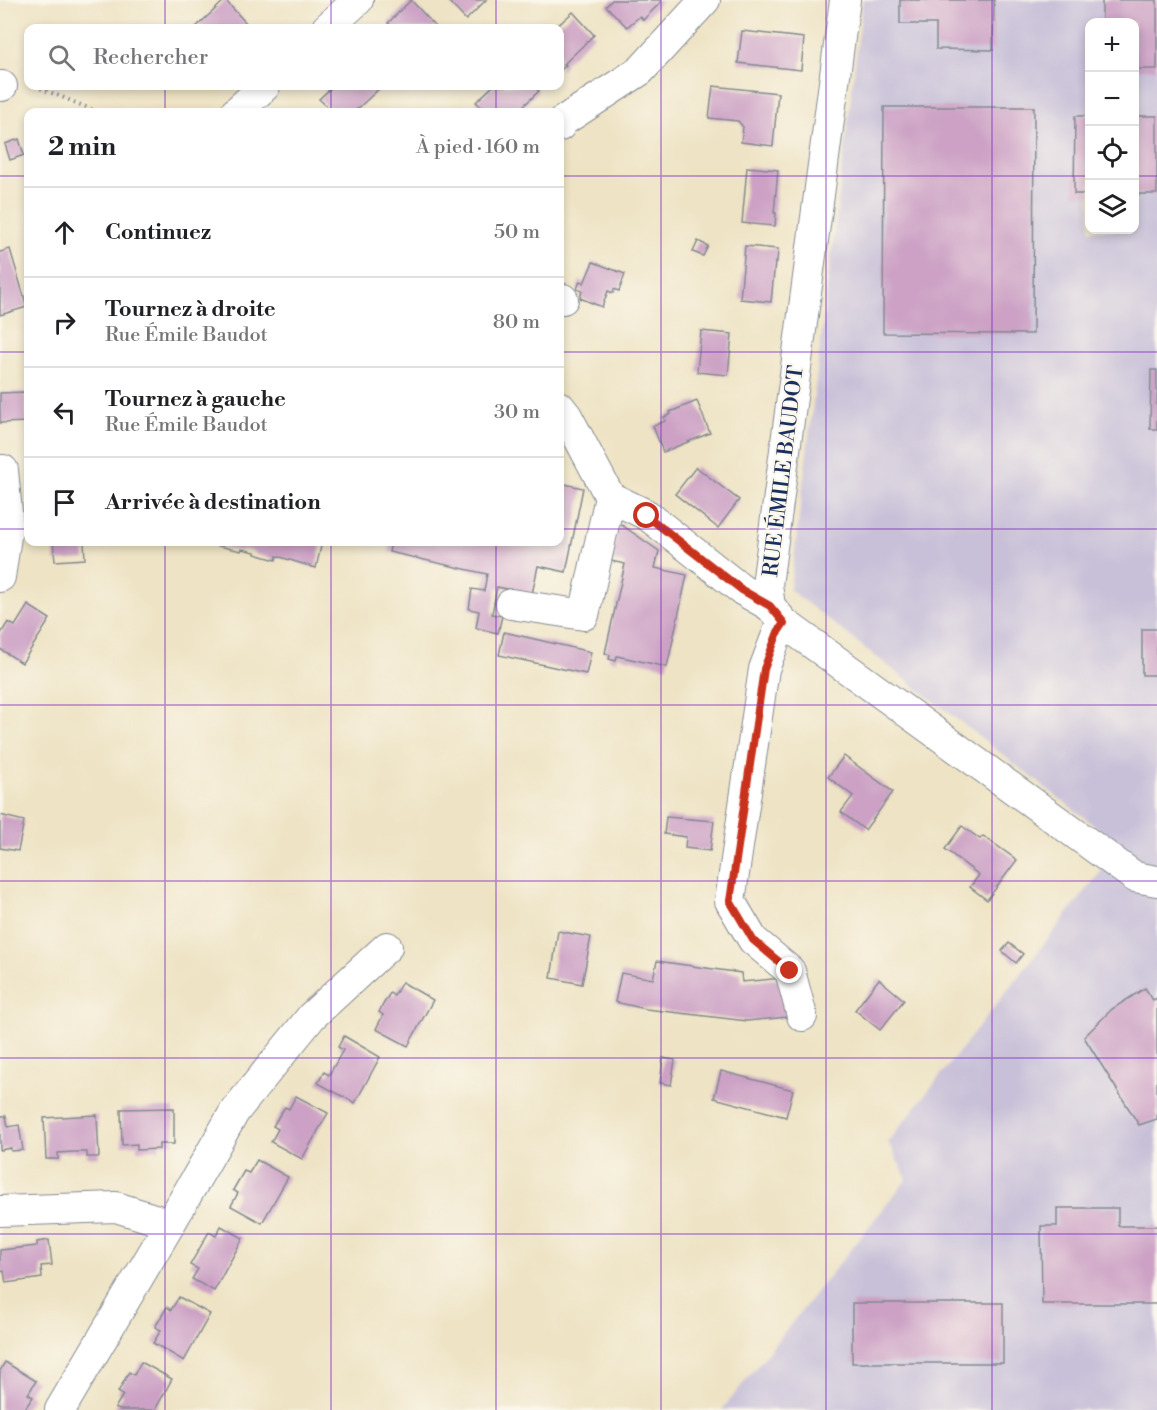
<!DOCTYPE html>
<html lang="fr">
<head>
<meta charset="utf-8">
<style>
  body { margin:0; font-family:"Libre Bodoni",serif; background:#f6f6f6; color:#202124 }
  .controls { position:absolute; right:18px; top:18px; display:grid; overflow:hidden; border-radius:12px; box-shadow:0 3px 9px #0003 }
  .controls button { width:54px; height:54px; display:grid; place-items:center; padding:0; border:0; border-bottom:2px solid #e0e0e0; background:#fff; color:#202124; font:30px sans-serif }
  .stop { position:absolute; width:18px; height:18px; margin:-14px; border:4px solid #c8321e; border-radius:50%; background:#fff }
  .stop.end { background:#c8321e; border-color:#fff; box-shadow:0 2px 6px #0008 }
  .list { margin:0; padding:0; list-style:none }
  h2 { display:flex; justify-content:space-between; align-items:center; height:78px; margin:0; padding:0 24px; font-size:26px }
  h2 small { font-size:20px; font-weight:400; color:#757577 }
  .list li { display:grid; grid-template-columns:39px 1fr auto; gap:18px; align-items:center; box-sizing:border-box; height:90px; padding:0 24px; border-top:2px solid #e0e0e0 }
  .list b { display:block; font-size:22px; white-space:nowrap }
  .list p { margin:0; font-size:20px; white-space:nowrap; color:#757577 }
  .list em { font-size:20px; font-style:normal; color:#757577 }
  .icon { flex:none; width:33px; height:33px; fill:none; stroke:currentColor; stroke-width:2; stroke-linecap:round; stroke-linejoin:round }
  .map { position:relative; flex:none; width:1157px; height:1410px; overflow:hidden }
  .search { position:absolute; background:#fff; box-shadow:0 3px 9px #0003; left:24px; top:24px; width:540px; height:66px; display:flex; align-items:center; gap:15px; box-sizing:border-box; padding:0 21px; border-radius:12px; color:#757577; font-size:22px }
  .panel { position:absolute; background:#fff; box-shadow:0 3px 9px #0003; left:24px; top:108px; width:540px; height:438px; border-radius:12px }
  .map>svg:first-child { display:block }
  .industrial { fill:#c8c0d8; fill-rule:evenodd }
  .building { fill:#cca1c5 }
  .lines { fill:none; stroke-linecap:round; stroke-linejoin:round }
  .minor-casing { stroke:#848991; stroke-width:32 }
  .path { stroke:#848991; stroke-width:4; stroke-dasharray:1.5 4.5; stroke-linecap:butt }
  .minor { stroke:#fff; stroke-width:30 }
  .route { stroke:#c8321e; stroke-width:8 }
  .grid { fill:none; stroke:#7b2cbf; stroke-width:1.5; stroke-opacity:0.55 }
  .labels { text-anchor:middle; stroke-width:4.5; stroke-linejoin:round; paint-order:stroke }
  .street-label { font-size:21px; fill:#1b2f5e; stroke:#fbf7ec }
</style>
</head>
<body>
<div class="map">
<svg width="1157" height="1410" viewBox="0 0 1157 1410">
  <rect width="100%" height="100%" fill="#fbf7ec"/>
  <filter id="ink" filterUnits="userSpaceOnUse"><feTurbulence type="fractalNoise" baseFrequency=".0167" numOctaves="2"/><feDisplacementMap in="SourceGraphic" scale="12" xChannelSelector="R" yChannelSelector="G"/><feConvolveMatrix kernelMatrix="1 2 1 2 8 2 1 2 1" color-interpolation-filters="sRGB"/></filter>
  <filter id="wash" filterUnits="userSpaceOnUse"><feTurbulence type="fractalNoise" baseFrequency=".008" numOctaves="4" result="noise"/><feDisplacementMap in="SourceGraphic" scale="24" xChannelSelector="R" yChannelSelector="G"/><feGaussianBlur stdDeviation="1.35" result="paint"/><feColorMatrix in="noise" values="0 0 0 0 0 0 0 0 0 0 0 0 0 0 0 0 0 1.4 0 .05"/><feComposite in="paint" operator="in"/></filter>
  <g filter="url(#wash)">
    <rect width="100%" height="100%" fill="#eee3c4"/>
    <!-- industrial -->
    <path class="industrial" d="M863 0H1157V1410H722L907 1179 888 1142 1121 846 790 590ZM1090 22H1134V230H1090Z"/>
    <g id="blocks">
      <!-- building -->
      <g class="building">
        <path d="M225 0 246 23 240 28H195Z"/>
        <path d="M411 0 436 27 435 28H389L391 26 388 23Z"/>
        <path d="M447 0H486L466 20Z"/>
        <path d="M612 0H659L661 2 643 20 640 16 627 27 606 6Z"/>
        <path d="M900 0H994L993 50 936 49V24H900Z"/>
        <path d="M1102 0H1157V69H1134V22H1102Z"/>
        <path d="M573 12 594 35 564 64 566 65 560 71V28H555Z"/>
        <path d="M742 31 804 38 801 70 738 63Z"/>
        <path d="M333 86H382L354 112H333L319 99Z"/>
        <path d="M493 86H534L539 91 517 112 512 110 509 112H487L476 102Z"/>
        <path d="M713 86 778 93 773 146 741 142 743 127 738 121 709 118Z"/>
        <path d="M884 107H1034L1033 334 883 333Z"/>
        <path d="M1075 116H1090V194H1074Z"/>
        <rect x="1134" y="116" width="23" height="78"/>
        <path d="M19 139 24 155 10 160 5 144Z"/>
        <path d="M747 167 778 170 774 213H776L775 226 742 223Z"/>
        <path d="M698 241 708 246 703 256 693 252Z"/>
        <path d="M745 246 778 249 777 262H775L771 302 740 299Z"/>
        <path d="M10 249 27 307 0 315V252Z"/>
        <path d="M593 262 625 274 619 291 614 289 613 293 608 291 602 307 580 298 582 291 577 289 580 281 584 283Z"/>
        <path d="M701 331 732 334 728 375 697 372Z"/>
        <path d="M1151 370H1157V429H1150Z"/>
        <path d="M25 392 27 422 0 423V393Z"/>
        <path d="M697 401 710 433 663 452 653 426 665 421 664 417 671 414 670 412Z"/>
        <path d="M696 467 739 500 718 528 675 494Z"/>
        <path d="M560 483 583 488 566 572 538 566 532 594 497 587 492 614 502 616 498 633 476 628 479 611 469 609 472 589 484 591 487 574 389 552 391 542H560Z"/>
        <path d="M619 523 659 551 655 568 687 575 667 667 617 656 616 661 609 659 610 655 605 653 625 564 611 561Z"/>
        <path d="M53 542H84L85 559 55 561Z"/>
        <path d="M219 542H322L316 568 277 556 276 560 255 554V552L242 549 241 551 218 546Z"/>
        <path d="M28 605 50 619 22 663 0 649V635L8 622 15 626Z"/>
        <rect x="1142" y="629" width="15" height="46"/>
        <path d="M504 632 591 652 586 674 499 655Z"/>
        <path d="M844 756 893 792 865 830 841 812 853 796 828 777Z"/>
        <path d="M0 815 24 821 18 851 0 848Z"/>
        <path d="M666 817 714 821 710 851 685 848 686 837 664 834Z"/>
        <path d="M962 826 980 839 983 836 1017 860 987 900 970 887 979 875 945 849Z"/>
        <path d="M558 931 591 937 582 984 551 978Z"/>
        <path d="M1009 943 1023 954 1016 963 1002 951Z"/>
        <path d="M657 961 741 973 742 982 783 978 787 1017 747 1021 646 1009 615 1002 621 973 653 979Z"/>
        <path d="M879 979 904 1000 880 1030 855 1010Z"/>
        <path d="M402 982 433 1000 408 1046 376 1029 383 1015 379 1012 384 1003 390 993 394 996Z"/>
        <path d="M1145 988 1153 1000 1157 998V1119L1139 1125 1084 1037 1112 1009Z"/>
        <path d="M344 1036 380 1057 355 1103 318 1083 324 1072 329 1075 343 1050 338 1047Z"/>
        <path d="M663 1058 675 1060 671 1085 660 1083Z"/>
        <path d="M721 1071 793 1090 786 1117 714 1098Z"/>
        <path d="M296 1096 328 1113 302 1159 271 1142 278 1129 273 1126 279 1116 285 1107 289 1109Z"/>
        <path d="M174 1108V1144H159V1149L137 1150V1144L122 1145 121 1109Z"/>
        <path d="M97 1115 99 1157H87V1152H73L58 1153V1159H46L44 1118Z"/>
        <path d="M0 1116H6L8 1127 19 1125 23 1150 11 1151V1148L0 1150Z"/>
        <path d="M257 1160 288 1177 262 1223 231 1206 238 1193 233 1190 244 1171 249 1173Z"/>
        <path d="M1057 1208H1118V1226H1157V1304H1042L1041 1226H1057Z"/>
        <path d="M221 1226 243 1238 214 1291 192 1279 198 1269 190 1265 209 1232 216 1236Z"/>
        <path d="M49 1240 52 1265 41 1266 42 1278 6 1283 4 1271 0 1272V1250L37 1246V1242Z"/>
        <path d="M179 1297 210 1314 184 1361 153 1343 161 1330 155 1327 167 1307 171 1310Z"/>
        <rect x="852" y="1303" width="151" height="60"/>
        <path d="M5 1362 36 1381 28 1394 33 1397 24 1410H0V1371Z"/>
        <path d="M141 1362 172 1379 155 1410H120L115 1408 123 1395 118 1392 129 1372 134 1375Z"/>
      </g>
    </g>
  </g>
  <g filter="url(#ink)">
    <use href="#blocks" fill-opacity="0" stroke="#848991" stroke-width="1.5"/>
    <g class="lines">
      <!-- minor casing -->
      <g class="minor-casing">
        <g id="minor">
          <path d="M327 28 358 0"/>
          <path d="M0 86H2"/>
          <path d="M236 112 265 86"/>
          <path d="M560 126 563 121 641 70 705 0"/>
          <path d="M560 299H563"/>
          <path d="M560 407 567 416 610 497"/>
          <path d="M0 577 8 523 3 470"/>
          <path d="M511 604 584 615 610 497 647 515 742 590 770 606"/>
          <path d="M784 623 1135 877 1157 881"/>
          <path d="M802 1016 790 971 753 940 730 901 764 669 778 632 784 623 770 606 767 585 845 0"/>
          <path d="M0 1211 116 1207 170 1224 60 1410"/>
          <path d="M170 1224 235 1111 312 1016 387 947"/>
        </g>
      </g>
      <!-- path -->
      <path class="path" d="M35 86 98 112"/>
      <!-- minor -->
      <use href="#minor" class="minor"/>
    </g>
  </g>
  <g class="lines" filter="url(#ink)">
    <!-- route -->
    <path class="route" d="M647 516 742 590 770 606 784 623 778 632 764 669 730 901 753 940 790 971"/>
  </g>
  <!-- grid -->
  <path class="grid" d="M165 0V28M331 0V28M496 0V28M661 0V1410M826 0V1410M992 0V1410M165 86V112M331 86V112M496 86V112M0 176H28M560 176H1090M1134 176H1157M0 352H28M560 352H1157M0 529H28M560 529H1157M165 542V1410M331 542V1410M496 542V1410M0 705H1157M0 881H1157M0 1058H1157M0 1234H1157"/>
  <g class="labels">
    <!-- street labels -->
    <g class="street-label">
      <text transform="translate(783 471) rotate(-83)" y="7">RUE ÉMILE BAUDOT</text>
    </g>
  </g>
</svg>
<div class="controls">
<button>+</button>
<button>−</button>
<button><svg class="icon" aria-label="locate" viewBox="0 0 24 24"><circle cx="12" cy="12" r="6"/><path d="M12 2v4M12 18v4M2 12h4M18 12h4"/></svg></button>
<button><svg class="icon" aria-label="layers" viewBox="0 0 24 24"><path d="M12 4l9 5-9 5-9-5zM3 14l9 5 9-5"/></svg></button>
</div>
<div class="stop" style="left:647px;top:516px"></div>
<div class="stop end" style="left:790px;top:971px"></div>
<div class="search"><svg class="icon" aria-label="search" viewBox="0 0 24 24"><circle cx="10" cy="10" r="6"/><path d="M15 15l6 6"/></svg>Rechercher</div>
<section class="panel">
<h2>2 min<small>À pied · 160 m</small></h2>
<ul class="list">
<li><svg class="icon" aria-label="ahead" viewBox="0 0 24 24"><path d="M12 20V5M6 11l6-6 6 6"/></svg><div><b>Continuez</b></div><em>50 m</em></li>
<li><svg class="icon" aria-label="right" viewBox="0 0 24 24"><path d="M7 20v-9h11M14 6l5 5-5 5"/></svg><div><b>Tournez à droite</b><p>Rue Émile Baudot</p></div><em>80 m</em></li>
<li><svg class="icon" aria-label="left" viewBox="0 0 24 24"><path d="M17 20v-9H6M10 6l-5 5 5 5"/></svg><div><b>Tournez à gauche</b><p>Rue Émile Baudot</p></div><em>30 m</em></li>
<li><svg class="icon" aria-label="arrive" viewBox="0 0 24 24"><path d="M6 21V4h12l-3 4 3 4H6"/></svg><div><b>Arrivée à destination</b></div></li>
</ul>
</section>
</div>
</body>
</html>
